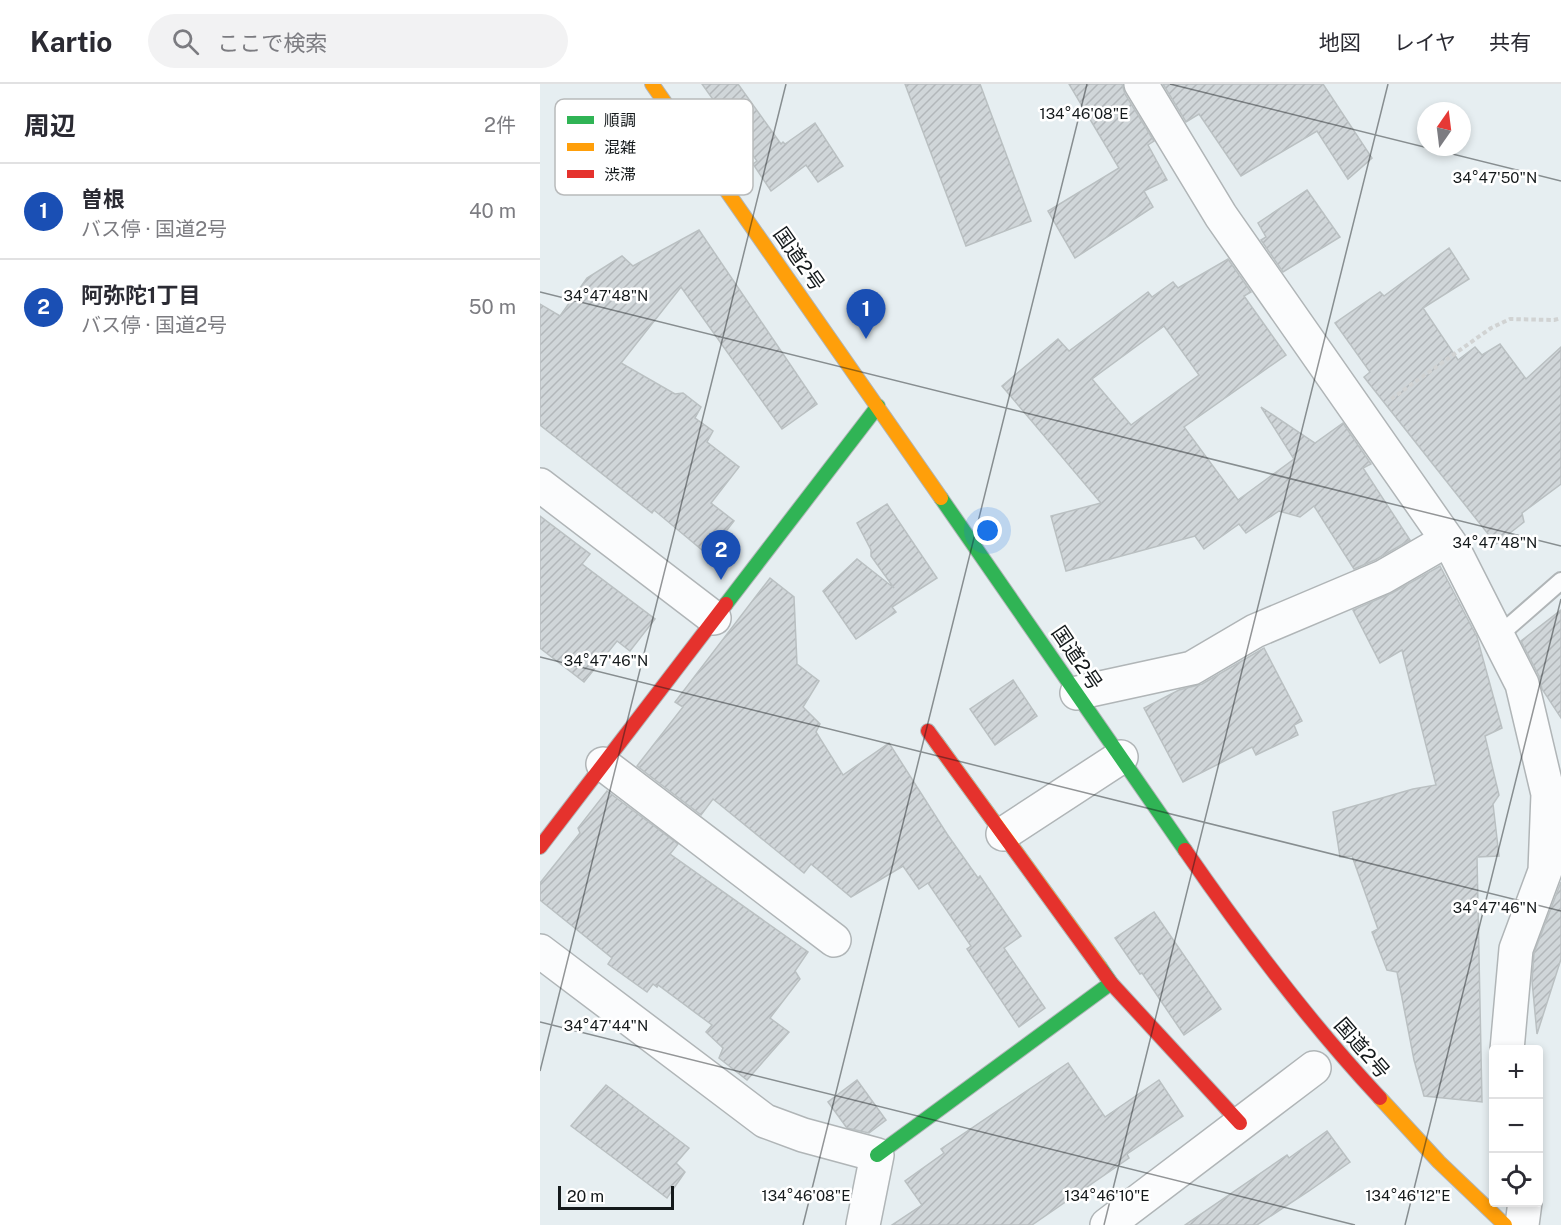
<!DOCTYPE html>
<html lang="ja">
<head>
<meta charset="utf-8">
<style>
  body { margin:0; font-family:"Public Sans","Noto Sans JP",sans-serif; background:#f2f2f3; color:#2b2b33 }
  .controls { position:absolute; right:18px; bottom:18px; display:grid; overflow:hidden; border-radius:6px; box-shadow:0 3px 9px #0003 }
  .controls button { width:54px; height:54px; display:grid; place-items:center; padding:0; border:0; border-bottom:2px solid #e1e1e2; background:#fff; color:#2b2b33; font:30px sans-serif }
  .compass { position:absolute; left:877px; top:18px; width:54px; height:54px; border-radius:50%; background:#fff; box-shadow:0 3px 9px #0003; rotate:14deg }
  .scale { position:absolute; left:18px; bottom:15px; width:116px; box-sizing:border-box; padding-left:6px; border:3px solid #14191b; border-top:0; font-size:16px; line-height:21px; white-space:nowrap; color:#14191b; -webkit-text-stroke:4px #fff; paint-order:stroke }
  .you { position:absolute; left:448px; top:447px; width:21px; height:21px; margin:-15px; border:4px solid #fff; border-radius:50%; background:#1a73e8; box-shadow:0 0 0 9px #1a73e833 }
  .badge { display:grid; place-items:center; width:39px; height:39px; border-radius:50%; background:#5e6466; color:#fff; font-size:20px; font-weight:700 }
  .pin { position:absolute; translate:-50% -50px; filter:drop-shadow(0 2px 3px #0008) }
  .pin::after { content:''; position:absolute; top:32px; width:21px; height:18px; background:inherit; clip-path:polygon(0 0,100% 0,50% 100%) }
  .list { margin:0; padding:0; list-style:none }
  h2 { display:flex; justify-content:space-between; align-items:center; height:78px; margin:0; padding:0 24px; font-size:26px }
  h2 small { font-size:20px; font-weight:400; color:#7c7c81 }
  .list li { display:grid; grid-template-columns:39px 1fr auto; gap:18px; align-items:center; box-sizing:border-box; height:96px; padding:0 24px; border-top:2px solid #e1e1e2 }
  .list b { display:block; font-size:22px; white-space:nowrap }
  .list p { margin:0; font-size:20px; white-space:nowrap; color:#7c7c81 }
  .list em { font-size:20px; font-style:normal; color:#7c7c81 }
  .icon { flex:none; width:33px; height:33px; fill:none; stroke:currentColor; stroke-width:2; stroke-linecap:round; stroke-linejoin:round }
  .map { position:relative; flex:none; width:1021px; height:1141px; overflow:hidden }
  header { display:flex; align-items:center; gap:36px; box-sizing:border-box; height:84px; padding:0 30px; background:#fff; border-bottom:2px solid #e1e1e2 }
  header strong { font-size:28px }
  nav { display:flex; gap:33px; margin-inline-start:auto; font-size:21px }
  .search { width:420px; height:54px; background:#f2f2f3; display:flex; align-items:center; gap:15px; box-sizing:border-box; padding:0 21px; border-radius:33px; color:#7c7c81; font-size:22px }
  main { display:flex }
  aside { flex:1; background:#fff }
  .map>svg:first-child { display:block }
  .building { fill:url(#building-hatch); stroke:#bac0c2; stroke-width:1.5; fill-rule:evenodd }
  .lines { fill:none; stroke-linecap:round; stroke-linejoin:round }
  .lane-casing { stroke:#b0b5b7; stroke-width:20 }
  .street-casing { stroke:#b0b5b7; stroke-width:36 }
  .fast-casing { stroke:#b0b5b7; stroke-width:16 }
  .slow-casing { stroke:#b0b5b7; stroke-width:16 }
  .jam-casing { stroke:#b0b5b7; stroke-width:16 }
  .path { stroke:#d1d3d3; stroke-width:4; stroke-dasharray:4.5 3; stroke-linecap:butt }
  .lane { stroke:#fbfcfd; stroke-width:16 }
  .street { stroke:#fbfcfd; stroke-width:33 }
  .fast { stroke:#30b455; stroke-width:14 }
  .slow { stroke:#ff9f0a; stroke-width:14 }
  .jam { stroke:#e5322d; stroke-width:14 }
  .ticks { fill:none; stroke:#14191b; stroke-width:1.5; stroke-opacity:0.45 }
  .labels { text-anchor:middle; stroke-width:5; stroke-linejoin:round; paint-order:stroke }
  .street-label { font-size:20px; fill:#14191b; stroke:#fff }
  .key { fill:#fff; stroke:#b8babb; stroke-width:1.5 }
  .key-label { font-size:16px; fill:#14191b }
  .ticks-label { font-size:15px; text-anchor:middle; fill:#14191b; stroke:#fff; stroke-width:5; stroke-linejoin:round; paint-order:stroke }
</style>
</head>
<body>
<header>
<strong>Kartio</strong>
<div class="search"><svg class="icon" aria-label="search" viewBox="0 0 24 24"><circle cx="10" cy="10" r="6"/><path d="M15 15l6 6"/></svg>ここで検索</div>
<nav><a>地図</a><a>レイヤ</a><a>共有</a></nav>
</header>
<main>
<aside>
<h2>周辺<small>2件</small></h2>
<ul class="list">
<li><span class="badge" style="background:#1a4fb4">1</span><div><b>曽根</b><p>バス停 · 国道2号</p></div><em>40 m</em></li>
<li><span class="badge" style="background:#1a4fb4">2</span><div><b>阿弥陀1丁目</b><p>バス停 · 国道2号</p></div><em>50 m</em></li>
</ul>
</aside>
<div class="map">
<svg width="1021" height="1141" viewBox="0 0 1021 1141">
  <defs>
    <pattern id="building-hatch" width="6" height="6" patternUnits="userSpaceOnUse" patternTransform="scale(1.5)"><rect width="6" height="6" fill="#d0d6d9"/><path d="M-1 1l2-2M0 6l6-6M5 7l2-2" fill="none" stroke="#b2b7ba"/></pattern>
  </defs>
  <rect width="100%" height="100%" fill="#e6eef1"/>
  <!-- building -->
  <g class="building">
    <path d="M162 0H198L241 60 243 58 245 60 275 39 303 82 278 98 266 81 231 107 213 80 217 77Z"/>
    <path d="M365 0H440L491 137 426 162Z"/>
    <path d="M529 0H582L585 10 614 57 608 61 627 96 604 107 613 123 535 174 508 127 579 84Z"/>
    <path d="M623 0H783L832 74 808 95 777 47 701 92 659 30 646 38Z"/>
    <path d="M767 106 800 153 743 188 721 156 726 153 718 139Z"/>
    <path d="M159 146 277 320 242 345 141 203 81 279 135 310 143 309 161 323 155 334 173 347 167 358 199 383 171 419 194 437 168 471 114 426 112 429 0 341V220L20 232 47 194 82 172 93 182Z"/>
    <path d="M909 164 929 195 883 224 918 276 935 263 942 271 960 260 986 295 1021 263V400L982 429 984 438 956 460 824 293 830 288 795 239 840 208 844 212Z"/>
    <path d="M688 175 711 208 704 212 746 271 644 343 698 416 754 375 721 323 775 359 803 339 831 380 823 384 870 456 835 476 814 485 774 422 760 433 739 427 706 449 699 440 664 465 655 452 526 487 511 432 561 419 462 302 518 255 529 267 608 208 612 213 633 198 638 204ZM624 242 659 291 591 341 552 295Z"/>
    <path d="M347 420 397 494 352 523 356 528 316 555 283 507 317 475 354 504 331 472V466L317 439Z"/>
    <path d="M0 432 50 470 42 480 115 535 90 567 77 557 44 598 0 564Z"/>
    <path d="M900 482 937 553 962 644 945 652 959 711 953 720 959 772 937 773 942 1018 884 1012 874 976 857 888 847 886 832 848 838 845 812 772 800 773 793 728 873 705 896 701 862 566 840 579 813 526 852 509Z"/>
    <path d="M230 494 254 513 257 580 279 597 263 623 280 640 276 648 303 691 349 659 407 750 438 794 440 792 481 852 464 864 505 924 479 943 427 865 431 862 388 799 379 805 363 782 311 813 271 780 264 789 173 715 161 731 97 682 143 623 135 618Z"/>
    <path d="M1021 526V634L1002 605 999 592 981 557Z"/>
    <path d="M724 564 762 637 754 641 758 651 716 671 712 663 643 698 604 624 639 606 662 600Z"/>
    <path d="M473 596 497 632 455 661 430 625Z"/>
    <path d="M67 707 138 760 130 770 268 868 255 887 260 895 230 934 249 948 207 996 179 974 183 964 166 948 172 941 118 901 117 903 113 900 107 908 68 880 72 874 0 816V799L40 749 38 744Z"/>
    <path d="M1021 798V875L997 950 992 897 994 869Z"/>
    <path d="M614 828 681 925 644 951 602 889 600 890 575 854Z"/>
    <path d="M528 979 565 1033 619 996 643 1032 587 1070 589 1074 492 1141H352L382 1121 365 1097 404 1069 401 1065Z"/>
    <path d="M317 996 346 1036 329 1049 307 1044 288 1018Z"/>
    <path d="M66 1001 149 1064 136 1079 145 1088 127 1114 31 1042Z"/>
    <path d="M787 1047 810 1078 769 1107 717 1141H645L747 1071 749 1074Z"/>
  </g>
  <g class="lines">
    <!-- lane casing -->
    <g class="lane-casing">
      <path id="lane" d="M958 552 1021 497"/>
    </g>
    <!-- street casing -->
    <g class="street-casing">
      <g id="street">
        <path d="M601 0 681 132 913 464 982 600 1008 710 1005 787 976 865 967 966"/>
        <path d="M0 401 174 534"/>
        <path d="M537 609 652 584 715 547 843 493 907 456"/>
        <path d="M63 680 294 856"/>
        <path d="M463 750 581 673"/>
        <path d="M0 867 225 1037 263 1051 337 1071 323 1141"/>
        <path d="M567 1141 774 984"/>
        <path d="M982 1141 985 1118"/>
      </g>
    </g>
    <!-- fast casing -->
    <g class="fast-casing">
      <g id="fast">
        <path d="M401 414 645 766"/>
        <path d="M186 520 338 322"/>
        <path d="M337 1071 571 899 560 883"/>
      </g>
    </g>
    <!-- slow casing -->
    <g class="slow-casing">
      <g id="slow">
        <path d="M112 0 401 414"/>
        <path d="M396 658 560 883"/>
        <path d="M840 1014 899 1078 965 1141"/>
      </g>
    </g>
    <!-- jam casing -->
    <g class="jam-casing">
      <g id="jam">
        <path d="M396 658 388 647 571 899 700 1039"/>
        <path d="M0 763 186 520"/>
        <path d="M645 766C705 853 769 938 840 1014"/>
      </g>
    </g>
    <!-- path -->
    <path class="path" d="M851 315 951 244 970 235 1014 236 1021 234"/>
    <!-- lane -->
    <use href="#lane" class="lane"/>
    <!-- street -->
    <use href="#street" class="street"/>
    <!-- fast -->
    <use href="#fast" class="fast"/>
    <!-- slow -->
    <use href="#slow" class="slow"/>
    <!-- jam -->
    <use href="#jam" class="jam"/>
  </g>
  <!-- ticks -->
  <path class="ticks" d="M630 0 1021 97M0 208 1021 462M0 573 1021 827M0 938 815 1141M0 987 246 0M263 1141 547 0M564 1141 848 0M865 1141 1021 515"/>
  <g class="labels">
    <!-- street labels -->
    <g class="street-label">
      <text transform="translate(259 175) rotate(55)" y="7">国道2号</text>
      <text transform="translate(537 574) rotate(56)" y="7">国道2号</text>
      <text transform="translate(822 964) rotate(49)" y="7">国道2号</text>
    </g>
  </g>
  <!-- legend -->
  <rect x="15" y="15" width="198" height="96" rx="9" class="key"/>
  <rect x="27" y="32" width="27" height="8" fill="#30b455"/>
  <rect x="27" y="59" width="27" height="8" fill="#ff9f0a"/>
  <rect x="27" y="86" width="27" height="8" fill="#e5322d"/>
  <g class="key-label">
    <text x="64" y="42">順調</text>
    <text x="64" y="69">混雑</text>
    <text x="64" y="96">渋滞</text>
  </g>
  <g class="ticks-label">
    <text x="544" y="35">134°46'08"E</text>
    <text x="955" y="99">34°47'50"N</text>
    <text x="66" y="217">34°47'48"N</text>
    <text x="955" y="464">34°47'48"N</text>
    <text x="66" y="582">34°47'46"N</text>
    <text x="955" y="829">34°47'46"N</text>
    <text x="66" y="947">34°47'44"N</text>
    <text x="266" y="1117">134°46'08"E</text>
    <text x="567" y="1117">134°46'10"E</text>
    <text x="868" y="1117">134°46'12"E</text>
  </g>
</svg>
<div class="controls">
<button>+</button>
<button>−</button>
<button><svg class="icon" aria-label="locate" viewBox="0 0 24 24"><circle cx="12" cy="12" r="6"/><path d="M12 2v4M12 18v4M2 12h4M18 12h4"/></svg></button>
</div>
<svg class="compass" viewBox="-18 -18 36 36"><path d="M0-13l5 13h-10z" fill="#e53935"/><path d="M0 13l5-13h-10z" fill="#7c7c81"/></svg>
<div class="scale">20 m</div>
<div class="you"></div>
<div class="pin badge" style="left:326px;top:255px;background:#1a4fb4">1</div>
<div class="pin badge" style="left:181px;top:496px;background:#1a4fb4">2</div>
</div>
</main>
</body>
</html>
